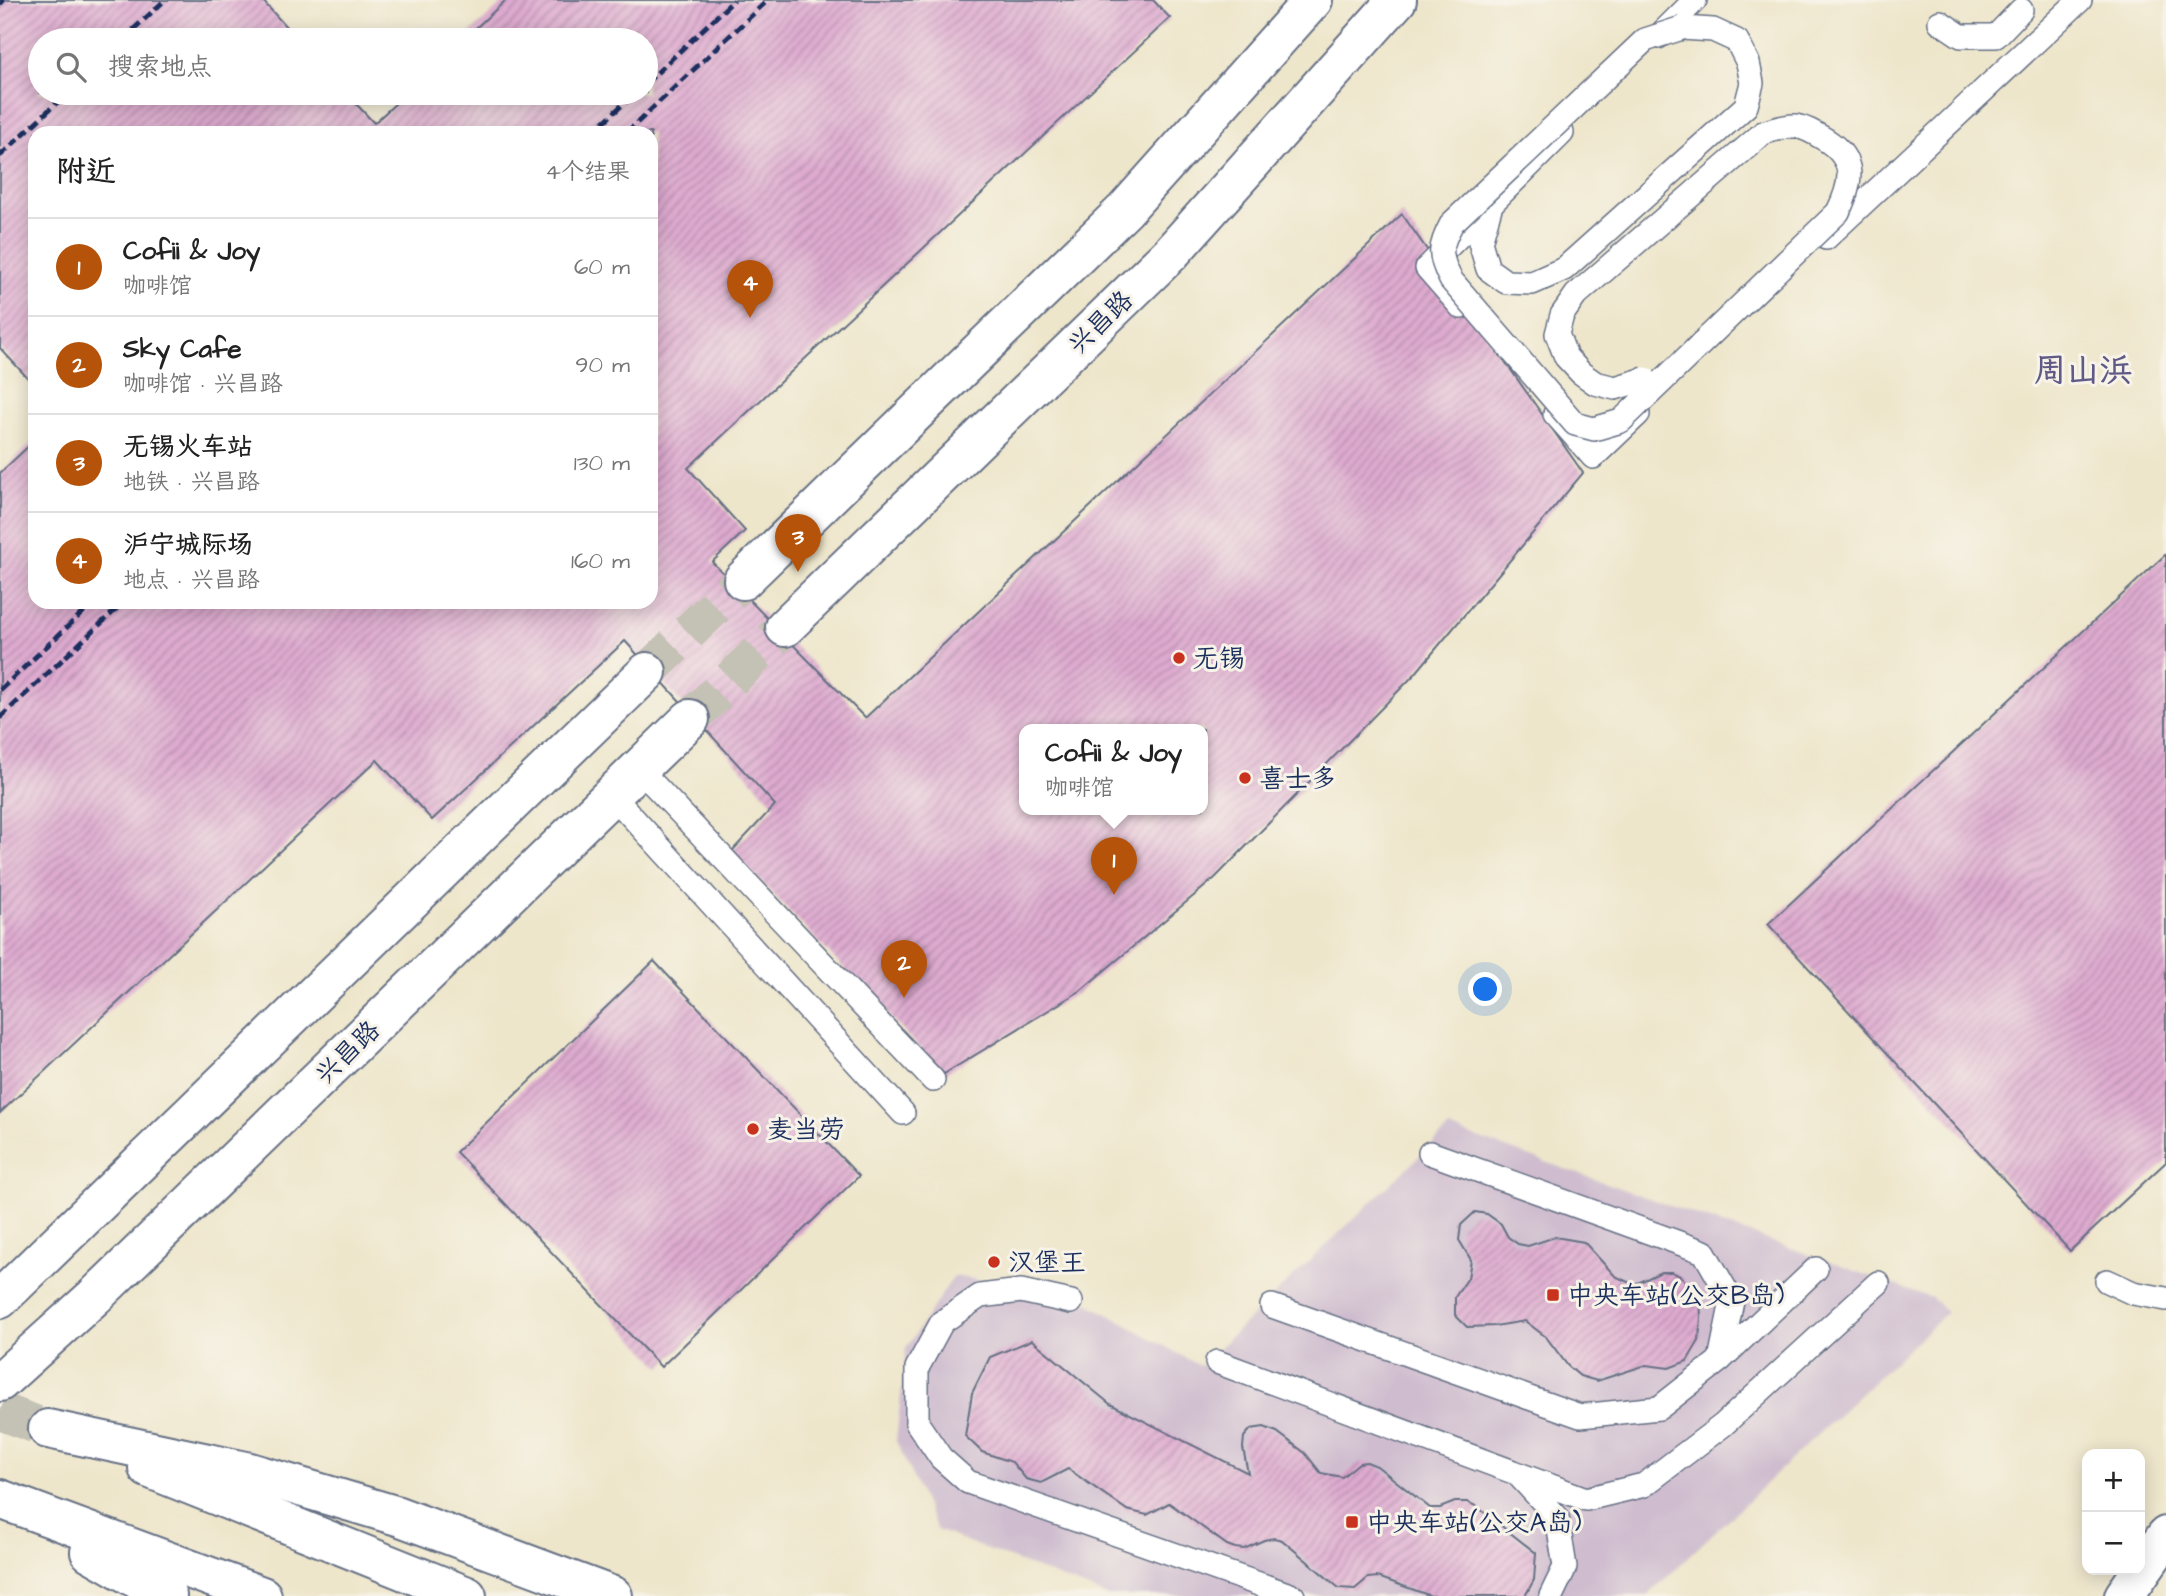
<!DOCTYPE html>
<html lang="zh">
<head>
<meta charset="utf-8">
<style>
  body { margin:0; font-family:"Architects Daughter","LXGW WenKai TC",sans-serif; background:#f6f6f6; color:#222 }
  .controls { position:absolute; right:21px; bottom:21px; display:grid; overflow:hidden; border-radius:14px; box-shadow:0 4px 18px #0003 }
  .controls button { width:63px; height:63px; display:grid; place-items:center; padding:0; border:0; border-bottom:2px solid #e0e0e0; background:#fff; color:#222; font:35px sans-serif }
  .you { position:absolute; left:1486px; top:990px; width:24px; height:24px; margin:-18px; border:5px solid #fff; border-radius:50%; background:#1a73e8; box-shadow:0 0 0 10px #1a73e833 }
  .badge { display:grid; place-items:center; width:46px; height:46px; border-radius:50%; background:#b45309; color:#fff; font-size:23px; font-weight:700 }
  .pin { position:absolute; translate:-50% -58px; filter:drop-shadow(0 2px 4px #0008) }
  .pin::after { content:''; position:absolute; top:37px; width:24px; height:21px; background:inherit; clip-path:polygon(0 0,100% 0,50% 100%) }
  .popup { position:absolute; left:1019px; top:724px; width:189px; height:91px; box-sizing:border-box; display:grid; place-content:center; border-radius:14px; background:#fff; filter:drop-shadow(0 2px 5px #0005); font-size:23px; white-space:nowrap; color:#767676 }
  .popup b { font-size:26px; color:#222 }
  .popup::after { content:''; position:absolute; left:50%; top:100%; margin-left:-14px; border:14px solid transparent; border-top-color:#fff }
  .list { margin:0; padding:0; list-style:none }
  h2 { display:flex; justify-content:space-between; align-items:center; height:91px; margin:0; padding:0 28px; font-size:30px }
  h2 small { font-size:23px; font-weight:400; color:#767676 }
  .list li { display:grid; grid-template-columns:46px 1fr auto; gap:21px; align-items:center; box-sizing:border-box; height:98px; padding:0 28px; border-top:2px solid #e0e0e0 }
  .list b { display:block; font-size:26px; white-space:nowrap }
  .list p { margin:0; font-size:23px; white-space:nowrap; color:#767676 }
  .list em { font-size:23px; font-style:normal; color:#767676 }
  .icon { flex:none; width:38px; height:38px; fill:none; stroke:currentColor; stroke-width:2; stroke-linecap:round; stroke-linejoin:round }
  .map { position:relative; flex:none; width:2166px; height:1596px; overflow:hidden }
  .search { position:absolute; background:#fff; box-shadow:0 4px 18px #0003; left:28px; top:28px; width:630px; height:77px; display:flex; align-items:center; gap:18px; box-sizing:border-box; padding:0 24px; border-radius:38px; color:#767676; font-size:26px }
  .panel { position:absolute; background:#fff; box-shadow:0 4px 18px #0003; left:28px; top:126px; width:630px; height:483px; border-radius:21px }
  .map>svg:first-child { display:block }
  .industrial { fill:#cfbdcf }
  .building { fill:url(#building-hatch); fill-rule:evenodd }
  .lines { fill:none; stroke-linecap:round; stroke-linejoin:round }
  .secondary-tunnel { stroke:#c4c1b5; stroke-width:38; stroke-dasharray:38 19; stroke-linecap:butt }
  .primary-tunnel { stroke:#c4c1b5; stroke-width:38; stroke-dasharray:38 19; stroke-linecap:butt }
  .lane-casing { stroke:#656f84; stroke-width:26 }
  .secondary-casing { stroke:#656f84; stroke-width:42 }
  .primary-casing { stroke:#656f84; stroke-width:42 }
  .highway-casing { stroke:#656f84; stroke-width:42 }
  .lane { stroke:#fff; stroke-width:23 }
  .secondary { stroke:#fff; stroke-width:38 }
  .primary { stroke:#fff; stroke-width:38 }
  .highway { stroke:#fff; stroke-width:38 }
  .rail { stroke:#1b2f5e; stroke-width:5; stroke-dasharray:10 5; stroke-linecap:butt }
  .lane-bridge-casing { stroke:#656f84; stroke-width:26; stroke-linecap:butt }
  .lane-bridge { stroke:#fff; stroke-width:23 }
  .poi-dot { fill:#c8321e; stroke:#f7f3e8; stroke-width:2.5 }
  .labels { text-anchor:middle; stroke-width:6; stroke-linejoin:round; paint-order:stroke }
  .street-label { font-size:26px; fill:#1b2f5e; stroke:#f7f3e8 }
  .poi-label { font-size:26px; fill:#1b2f5e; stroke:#f7f3e8; text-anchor:start }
  .district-label { font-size:33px; font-weight:bold; fill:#605a86; stroke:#f7f3e8 }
</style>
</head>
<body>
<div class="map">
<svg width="2166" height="1596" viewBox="0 0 2166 1596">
  <defs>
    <pattern id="building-hatch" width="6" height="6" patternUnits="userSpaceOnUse" patternTransform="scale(1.75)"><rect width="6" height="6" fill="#dfabd0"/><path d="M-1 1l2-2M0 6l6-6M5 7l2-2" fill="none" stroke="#b48cac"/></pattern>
  </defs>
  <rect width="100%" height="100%" fill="#f7f3e8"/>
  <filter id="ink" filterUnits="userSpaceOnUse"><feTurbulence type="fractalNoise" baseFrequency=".0143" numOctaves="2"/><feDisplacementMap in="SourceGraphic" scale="14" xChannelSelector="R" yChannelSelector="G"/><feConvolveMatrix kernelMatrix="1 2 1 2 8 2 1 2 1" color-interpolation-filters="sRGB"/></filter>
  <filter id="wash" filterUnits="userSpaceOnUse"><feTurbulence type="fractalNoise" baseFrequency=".00686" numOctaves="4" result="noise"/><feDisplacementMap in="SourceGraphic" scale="28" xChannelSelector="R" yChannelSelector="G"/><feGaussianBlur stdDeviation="1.57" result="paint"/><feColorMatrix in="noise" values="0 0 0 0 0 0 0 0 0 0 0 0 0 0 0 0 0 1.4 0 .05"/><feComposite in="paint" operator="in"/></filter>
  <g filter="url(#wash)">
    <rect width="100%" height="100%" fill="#eee6cb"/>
    <!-- industrial -->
    <path class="industrial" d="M1449 1128 1932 1298 1947 1312 1647 1596H1107L937 1530 896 1441 906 1348 954 1276 1077 1297 1200 1366Z"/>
    <g id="blocks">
      <!-- building -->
      <g class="building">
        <path d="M0 0H262L298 40H40V93H346L374 123 407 93H646V40H463L506 0H1153L1170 18 688 468 745 531 712 562 865 718 1402 214 1583 473 1415 674 1215 878 1080 991 944 1074 732 851 775 805 625 641 432 820 377 760 0 1113V473L35 440V602H651V133H35V386L0 348ZM1025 729H1203V809H1025Z"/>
        <path d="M2166 554V1162L2070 1251 1768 924Z"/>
        <path d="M654 961 859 1176 661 1367 456 1152Z"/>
        <path d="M1475 1212 1487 1214 1501 1224 1508 1237 1518 1244 1528 1246 1555 1237 1584 1242 1615 1276 1628 1282 1638 1283 1661 1272H1672L1682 1277 1700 1302 1701 1316 1699 1341 1687 1361 1669 1368 1646 1365 1597 1381 1580 1376 1568 1366 1546 1337 1525 1321 1495 1326 1467 1327 1455 1315V1297L1468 1278 1471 1260 1459 1240 1461 1225Z"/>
        <path d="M1032 1340 1110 1404 1248 1473 1243 1448 1244 1437 1251 1429 1264 1427 1277 1432 1305 1453 1321 1473 1342 1477 1359 1463 1367 1462 1377 1466 1430 1508H1440L1455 1502H1467L1476 1506 1536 1553 1534 1580 1525 1596H1431L1378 1577 1368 1578 1355 1589 1339 1588 1282 1540 1274 1538 1264 1540 1244 1549 1235 1548 1227 1545 1169 1503 1147 1515 1127 1510 1068 1469 1041 1483 1026 1479 1012 1462 982 1452 965 1436 972 1393 990 1357Z"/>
      </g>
    </g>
  </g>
  <g filter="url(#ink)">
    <use href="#blocks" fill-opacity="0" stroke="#656f84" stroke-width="2"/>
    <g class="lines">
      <!-- secondary-tunnel -->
      <g class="secondary-tunnel">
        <path d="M647 672 743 580"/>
        <path d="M690 719 785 627"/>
      </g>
      <!-- primary-tunnel -->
      <path class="primary-tunnel" d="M0 1411 48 1429"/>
      <!-- lane casing -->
      <g class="lane-casing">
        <g id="lane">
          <path d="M1940 22 1961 36H1996L2021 10"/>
          <path d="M1658 37 1695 0"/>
          <path d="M1490 208 1480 242 1488 269 1506 282 1532 283 1564 269 1746 106 1752 83 1748 63 1737 41 1713 30 1682 28"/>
          <path d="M1826 238 2080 0"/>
          <path d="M1461 307 1427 268 1562 133"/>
          <path d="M1555 414 1593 457 1638 414"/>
          <path d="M639 769 933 1080"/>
          <path d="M612 795 903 1113"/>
          <path d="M1430 1153 1704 1252 1732 1301 1720 1360"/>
          <path d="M2107 1281 2133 1293 2166 1299"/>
          <path d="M1071 1302 1021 1291 980 1296 942 1322 917 1368V1423L941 1458 968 1482 1293 1596"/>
          <path d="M1272 1306 1580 1416 1659 1408 1720 1360 1816 1269"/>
          <path d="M1217 1362 1586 1499 1644 1485 1723 1425 1878 1283"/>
          <path d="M1521 1478 1557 1517 1565 1567 1551 1596"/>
        </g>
      </g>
      <!-- secondary casing -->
      <g class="secondary-casing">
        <g id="secondary">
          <path d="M743 580 1125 210 1313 0"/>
          <path d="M785 627 1170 254 1397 0"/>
          <path d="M0 1299 647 672"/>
          <path d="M0 1382 94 1297 690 719"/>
        </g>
      </g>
      <!-- primary casing -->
      <g class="primary-casing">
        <path id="primary" d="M2124 1596 2166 1536"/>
      </g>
      <!-- highway casing -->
      <g class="highway-casing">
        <g id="highway">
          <path d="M48 1429 246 1471 398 1516 613 1596"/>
          <path d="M148 1468 467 1596"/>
          <path d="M0 1499 262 1596"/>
          <path d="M90 1552 167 1596"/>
        </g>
      </g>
      <!-- lane -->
      <use href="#lane" class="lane"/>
      <!-- secondary -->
      <use href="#secondary" class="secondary"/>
      <!-- primary -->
      <use href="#primary" class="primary"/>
      <!-- highway -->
      <use href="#highway" class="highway"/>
      <!-- rail -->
      <g class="rail">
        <path d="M0 4 4 0"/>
        <path d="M122 40 165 0"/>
        <path d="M646 83 734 0"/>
        <path d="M592 133 635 93"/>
        <path d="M626 133 768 0"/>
        <path d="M0 156 67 93"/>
        <path d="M0 690 94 602"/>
        <path d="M0 718 124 602"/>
      </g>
      <!-- lane-bridge casing -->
      <g class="lane-bridge-casing">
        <path id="lane-bridge" d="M1645 379 1615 388 1595 383 1581 373 1566 357 1557 334 1562 315 1576 295 1763 133C1773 130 1786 125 1796 126 1807 128 1816 134 1826 140 1857 160 1852 183 1838 212L1621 421 1594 429 1575 424 1451 280C1438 255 1439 247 1452 223L1645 40 1682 28"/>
      </g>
      <!-- lane-bridge -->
      <use href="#lane-bridge" class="lane-bridge"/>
    </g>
  </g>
  <!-- markers -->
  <g class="poi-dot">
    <circle cx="1179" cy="658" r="7"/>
    <circle cx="1245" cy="778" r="7"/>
    <circle cx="753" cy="1129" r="7"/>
    <circle cx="994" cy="1262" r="7"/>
    <rect x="1546" y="1288" width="14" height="14" rx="3.5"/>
    <rect x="1345" y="1515" width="14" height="14" rx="3.5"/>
  </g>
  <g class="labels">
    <!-- street labels -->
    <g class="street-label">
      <text transform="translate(1100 322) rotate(-44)" y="9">兴昌路</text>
      <text transform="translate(347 1052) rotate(-44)" y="9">兴昌路</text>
    </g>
    <!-- poi labels -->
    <g class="poi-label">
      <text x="1193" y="667">无锡</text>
      <text x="1259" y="787">喜士多</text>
      <text x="767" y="1138">麦当劳</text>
      <text x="1008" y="1271">汉堡王</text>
      <text x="1567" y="1304">中央车站(公交B岛)</text>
      <text x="1366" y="1531">中央车站(公交A岛)</text>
    </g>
    <!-- district labels -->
    <g class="district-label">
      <text x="2083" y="381">周山浜</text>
    </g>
  </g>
</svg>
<div class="controls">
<button>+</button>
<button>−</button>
</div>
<div class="you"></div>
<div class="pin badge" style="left:1114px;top:895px">1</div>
<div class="popup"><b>Cofii &amp; Joy</b>咖啡馆</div>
<div class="pin badge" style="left:904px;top:998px">2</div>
<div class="pin badge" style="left:798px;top:572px">3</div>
<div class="pin badge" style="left:750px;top:318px">4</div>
<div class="search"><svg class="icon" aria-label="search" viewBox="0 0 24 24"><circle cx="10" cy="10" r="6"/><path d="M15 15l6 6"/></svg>搜索地点</div>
<section class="panel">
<h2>附近<small>4个结果</small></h2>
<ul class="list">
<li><span class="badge">1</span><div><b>Cofii &amp; Joy</b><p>咖啡馆</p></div><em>60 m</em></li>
<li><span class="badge">2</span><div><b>Sky Cafe</b><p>咖啡馆 · 兴昌路</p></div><em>90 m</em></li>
<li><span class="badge">3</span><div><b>无锡火车站</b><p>地铁 · 兴昌路</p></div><em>130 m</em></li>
<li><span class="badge">4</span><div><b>沪宁城际场</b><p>地点 · 兴昌路</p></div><em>160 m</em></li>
</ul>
</section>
</div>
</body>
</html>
